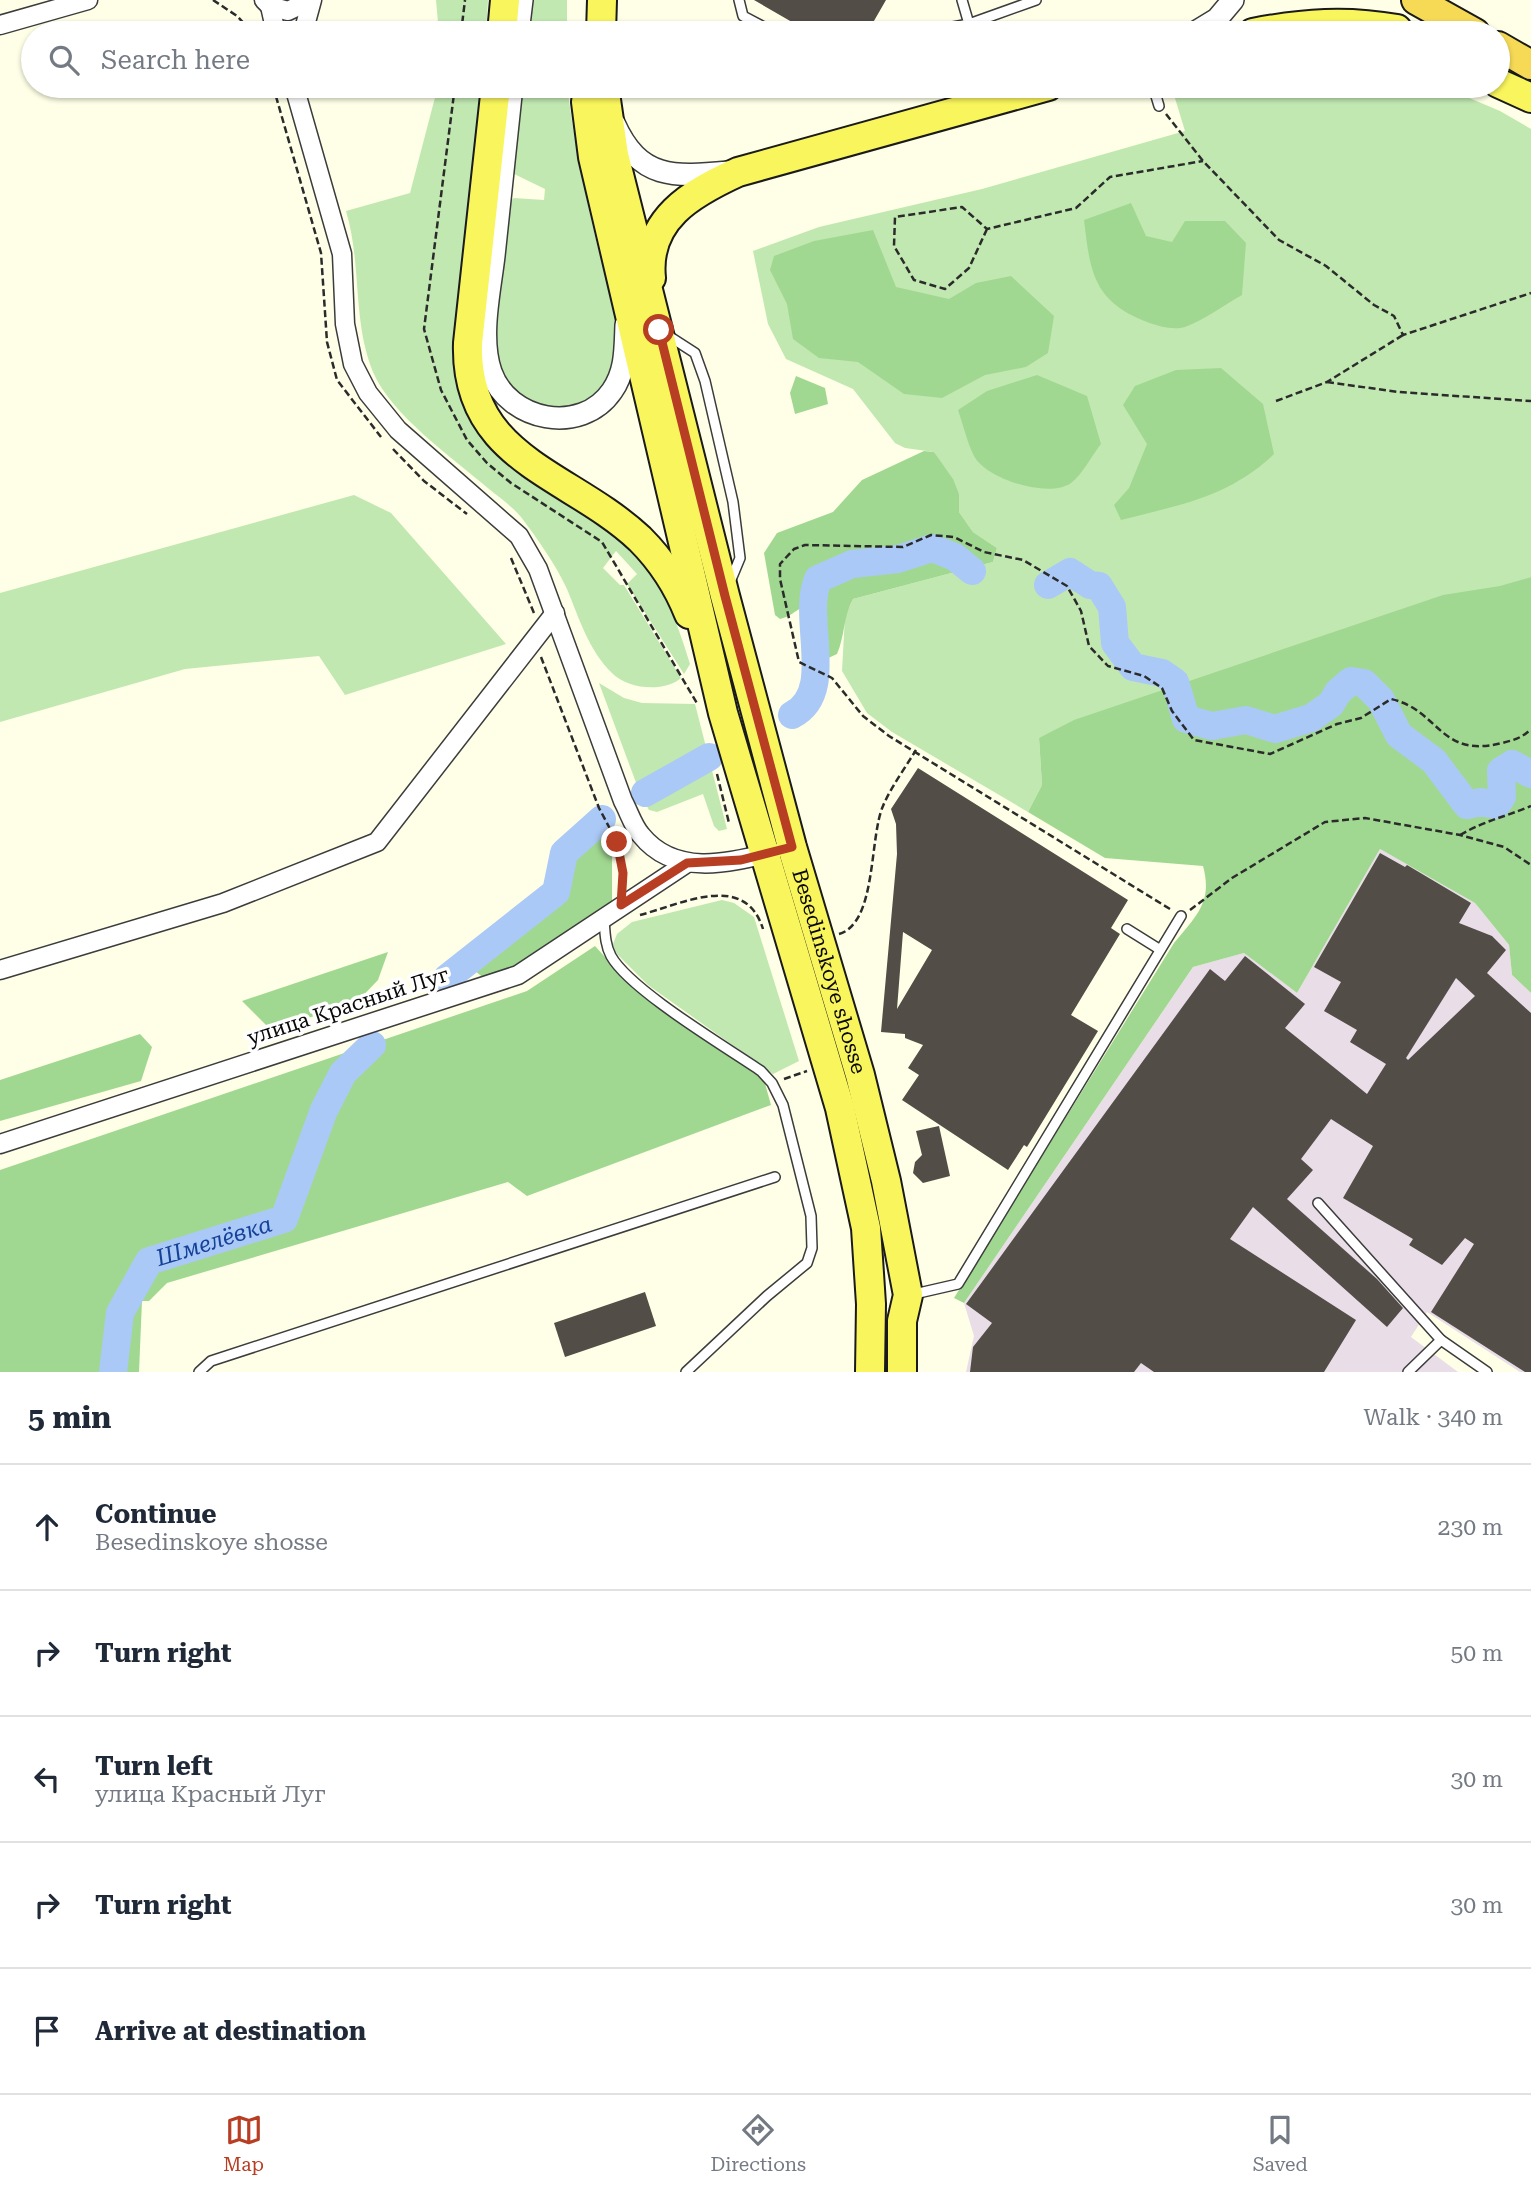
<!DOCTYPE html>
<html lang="en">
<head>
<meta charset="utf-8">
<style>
  body { margin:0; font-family:"Roboto Serif",serif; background:#f6f6f7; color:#1f2937 }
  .stop { position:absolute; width:21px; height:21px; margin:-16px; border:5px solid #b73d23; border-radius:50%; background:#fff }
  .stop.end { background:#b73d23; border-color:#fff; box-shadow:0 2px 7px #0008 }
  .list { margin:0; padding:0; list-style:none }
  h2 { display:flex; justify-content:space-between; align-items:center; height:91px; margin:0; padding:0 28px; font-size:30px }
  h2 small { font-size:23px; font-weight:400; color:#747a83 }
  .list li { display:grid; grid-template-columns:46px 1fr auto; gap:21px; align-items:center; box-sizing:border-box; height:126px; padding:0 28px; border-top:2px solid #e0e1e3 }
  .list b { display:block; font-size:26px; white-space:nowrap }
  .list p { margin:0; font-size:23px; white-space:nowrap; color:#747a83 }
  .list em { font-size:23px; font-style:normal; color:#747a83 }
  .icon { flex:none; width:38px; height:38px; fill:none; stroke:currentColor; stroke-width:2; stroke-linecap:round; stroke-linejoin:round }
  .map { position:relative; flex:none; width:1531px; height:1372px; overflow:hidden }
  .search { position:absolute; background:#fff; box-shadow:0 2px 5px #0004; left:21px; right:21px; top:21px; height:77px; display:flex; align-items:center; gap:18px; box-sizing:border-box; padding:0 24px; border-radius:38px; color:#747a83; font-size:26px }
  .sheet { height:721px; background:#fff }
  nav { display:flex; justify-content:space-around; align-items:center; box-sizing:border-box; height:98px; border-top:2px solid #e0e1e3; background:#fff; font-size:19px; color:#747a83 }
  nav a { display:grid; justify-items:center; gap:4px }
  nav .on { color:#b73d23 }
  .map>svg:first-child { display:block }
  .industrial { fill:#e9dde8 }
  .green { fill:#c1e8b1 }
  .forest { fill:#a1d891 }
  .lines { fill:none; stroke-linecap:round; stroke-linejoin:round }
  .river { stroke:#abc9f6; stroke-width:28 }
  .building { fill:#524d46; fill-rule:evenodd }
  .service-casing { stroke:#3c3c3c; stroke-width:12 }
  .minor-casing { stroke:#3c3c3c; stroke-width:21 }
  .tertiary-casing { stroke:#3c3c3c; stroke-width:24 }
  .primary-casing { stroke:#1a1a1a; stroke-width:32 }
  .trunk-casing { stroke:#1a1a1a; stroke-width:32 }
  .path { stroke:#2b2b2b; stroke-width:2.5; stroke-dasharray:7 3.5; stroke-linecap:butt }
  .service { stroke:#fff; stroke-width:9 }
  .minor { stroke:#fff; stroke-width:18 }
  .tertiary { stroke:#fff; stroke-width:21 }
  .primary { stroke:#f9f55c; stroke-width:28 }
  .trunk { stroke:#f6da56; stroke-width:28 }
  .route { stroke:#b73d23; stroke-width:9 }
  .labels { text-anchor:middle; stroke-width:7; stroke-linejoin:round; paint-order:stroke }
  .street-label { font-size:21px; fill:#090909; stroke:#fff }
  .water-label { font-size:23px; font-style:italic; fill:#154299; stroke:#fff }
</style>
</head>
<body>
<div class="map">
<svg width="1531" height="1372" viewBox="0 0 1531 1372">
  <rect width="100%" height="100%" fill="#feffe6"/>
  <!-- industrial -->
  <path class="industrial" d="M1380 849 1475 903 1509 945 1512 975 1531 993V1372H1520L1427 1312 1411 1337 1458 1372H966L974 1336 964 1303 1193 967 1244 953 1297 993Z"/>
  <!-- green -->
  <g class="green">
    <path d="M436 0H488L486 33H439Z"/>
    <path d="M528 0H567V33H524Z"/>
    <path d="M438 86H481L454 333C447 478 557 473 635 555 664 586 678 624 690 664L684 674 627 584 637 574 616 551 603 568 620 585H624L681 678C664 693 627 689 612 673 589 651 579 618 567 589 556 565 537 538 521 517 513 507 500 498 489 489 453 458 392 416 373 372 352 320 362 264 346 211L410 193Z"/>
    <path d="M518 86H567C574 140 584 191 597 244 605 277 621 314 618 349 616 384 579 423 541 409 528 405 515 394 504 387L492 344 504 206 514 198 544 200 545 189 508 171Z"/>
    <path d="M1200 86H1441L1500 111 1531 129V577L1039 738 1042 785 1028 812 892 732 867 713 842 671 845 616 853 599 993 562 997 548 973 532 959 512V494L934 452 905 448 895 443 853 389 786 359 768 324 753 251 819 227 982 189 1185 131 1174 95Z"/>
    <path d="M354 495 391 513 506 644 345 695 319 656 185 669 0 722V593Z"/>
    <path d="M599 683 624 698 642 703 695 704 727 829 719 831 714 826 703 794 657 812 649 810 641 796Z"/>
    <path d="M722 900 734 903 754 917 799 1061 773 1074 648 985 615 952 613 944 617 934 632 922Z"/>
  </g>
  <!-- forest -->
  <g class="forest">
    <path d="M1131 203 1146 236 1172 242 1185 221H1225L1246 243 1242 295C1224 305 1204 320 1185 327 1172 331 1154 325 1142 320 1092 299 1090 269 1084 220Z"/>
    <path d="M873 230 896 287 949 299 976 283 1011 276 1054 316 1048 353 1026 367 985 375 942 398 904 394 858 362 819 358 793 339 787 304 770 270 774 256 814 241Z"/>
    <path d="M1221 368 1263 404 1274 454C1229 497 1179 505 1121 520L1114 505 1129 488 1147 444 1123 405 1135 386 1176 370Z"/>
    <path d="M1037 375 1087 396 1101 444C1092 455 1083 474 1071 483 1049 499 986 479 974 456 967 442 963 424 958 410L987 391Z"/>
    <path d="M796 376 825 388 828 404 795 414 790 393Z"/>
    <path d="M924 451 934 452 953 479 959 494V512L973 532 997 548 993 562 853 599C843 617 845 636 837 654L824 660 819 611C798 600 799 615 780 619L775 615 764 553 777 533 833 512 862 480Z"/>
    <path d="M1531 577V993L1512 975 1509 945 1475 903 1380 849 1297 993 1244 953 1193 967 964 1303 954 1298 1174 943C1196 916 1213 902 1203 866L1105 858 1028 812 1042 785 1039 738 1074 720 1443 595 1500 586Z"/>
    <path d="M606 831 612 849V903L519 967 486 980 468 965 562 891 566 860Z"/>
    <path d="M595 946 634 989 764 1080 771 1105 527 1196 508 1182 167 1283 149 1301H142L139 1372H0V1170L527 991Z"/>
    <path d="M388 952 378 980 353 1006 269 1028 242 1001Z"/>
    <path d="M140 1034 152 1047 141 1081 0 1121V1080Z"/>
  </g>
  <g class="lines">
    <!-- river -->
    <g class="river">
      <path d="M1048 585 1070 572 1090 585 1099 586 1112 607 1115 643 1133 667 1162 673 1175 682 1186 719 1212 726 1246 720 1275 729 1311 718 1331 704 1338 692 1351 681 1364 683 1381 700 1399 735 1434 761 1467 805 1481 802 1496 805 1502 797 1501 771 1512 764 1531 774"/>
      <path d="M792 715C837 692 801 619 818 579L852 564 898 559 932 548 955 557 972 571"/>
      <path d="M645 793 709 757"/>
      <path d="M447 978 556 892 564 853 602 819"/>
      <path id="s1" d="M113 1372 120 1313 149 1261 284 1219 324 1110 343 1073 372 1045"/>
    </g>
  </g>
  <!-- building -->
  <g class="building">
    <path d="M754 0H886L867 33 846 21 839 33H811Z"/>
    <path d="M918 768 1128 900 1111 928 1120 934 1071 1015 1098 1031 1027 1147 1024 1145 1008 1170 902 1100 919 1075 908 1068 923 1045 905 1038V1034L881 1032 897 854 896 824 891 809ZM903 932 932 950 897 1009Z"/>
    <path d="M1380 853 1405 867 1407 865 1471 903 1459 923 1492 936 1506 950 1487 973 1531 1013V1372H1525L1431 1312 1474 1244 1465 1238 1442 1265 1409 1245 1413 1239 1343 1198 1373 1146 1331 1119 1301 1159 1313 1170 1287 1199 1377 1279 1403 1308 1387 1327 1253 1207 1230 1239 1356 1320 1324 1372H1154L1141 1363 1134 1372H970L973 1347 992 1323 966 1304 1210 969 1225 981 1245 956 1305 1004 1285 1028 1367 1094 1386 1064 1350 1042 1357 1030 1324 1011 1341 982 1314 967ZM1456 978 1475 996 1408 1060 1406 1058Z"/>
    <path d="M939 1126 950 1176 923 1183 913 1173 915 1162 922 1155 916 1131Z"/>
    <path d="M645 1292 656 1326 565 1357 554 1323Z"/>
  </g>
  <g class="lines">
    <!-- service casing -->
    <g class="service-casing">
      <g id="service">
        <path d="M739 0 743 16 775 33"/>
        <path d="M962 0 969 24 1036 0"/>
        <path d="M921 33 969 24 972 33"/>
        <path d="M1153 86 1159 106"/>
        <path d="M664 333 695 353 705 381 733 502 740 558 730 582"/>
        <path d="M604 919C605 932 605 945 611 956 630 990 726 1047 761 1071L772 1083 783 1105 811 1216 812 1248 807 1263 767 1296 686 1372"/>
        <path d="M1127 929 1159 949"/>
        <path d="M1318 1203 1441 1340"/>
        <path d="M910 1295 958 1284 1181 916"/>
        <path d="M199 1372 211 1361 775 1177"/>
        <path d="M1408 1372 1441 1340 1487 1372"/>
      </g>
    </g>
    <!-- minor casing -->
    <g class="minor-casing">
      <g id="minor">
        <path d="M264 0 270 6 288 11 311 0"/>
        <path d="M270 6 276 33"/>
        <path d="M0 25 88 0"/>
        <path d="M303 33 312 0"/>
        <path d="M294 86 342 254 345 324 353 364 368 393 398 430 519 536 538 569 623 801C629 812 633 826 641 835 674 876 727 864 772 852"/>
        <path d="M0 970 223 903 377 842 555 613"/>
        <path d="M0 1144 518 975 687 863"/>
      </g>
    </g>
    <!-- tertiary casing -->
    <g class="tertiary-casing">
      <g id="tertiary">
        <path d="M518 33 522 0"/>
        <path d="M1194 33 1217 19 1233 0"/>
        <path d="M512 86C506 142 500 199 494 256 490 291 479 337 491 372 508 421 581 436 612 391 626 371 625 349 626 325"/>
        <path d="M614 123C639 180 674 177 729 172"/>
      </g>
    </g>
    <!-- primary casing -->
    <g class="primary-casing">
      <g id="primary">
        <path d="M502 33 505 0"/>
        <path d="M601 33 602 0"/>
        <path d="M1253 33C1303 23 1347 20 1397 29"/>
        <path d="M1498 83 1531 98"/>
        <path d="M496 86 468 343C464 460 570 473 640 539 662 561 678 586 689 614"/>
        <path id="s2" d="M604 86 614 155 725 596 792 847 860 1075 886 1181 908 1295 902 1321V1372"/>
        <path d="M586 102 593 157 723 713 840 1108 866 1228 871 1304 870 1372"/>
        <path d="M651 278C645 219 692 193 738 172L1048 86"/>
      </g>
    </g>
    <!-- trunk casing -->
    <g class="trunk-casing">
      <g id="trunk">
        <path d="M1416 0 1475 33"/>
        <path d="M1498 46 1531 65"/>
      </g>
    </g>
    <!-- path -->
    <g class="path">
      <path d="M213 0 237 16 253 33"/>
      <path d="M461 33 465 0"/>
      <path d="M273 86 321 253 327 342 337 380 381 437"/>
      <path d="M455 86 424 329 441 390 467 440 487 463 511 483 602 542 698 705"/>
      <path d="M1166 114 1203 161 1279 240 1326 266 1374 305 1394 316 1403 335 1531 293"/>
      <path d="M987 229 969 268 945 289 914 280 894 246 895 217 962 207 987 229 1076 208 1110 177 1203 161"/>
      <path d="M1327 382 1398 392 1531 401"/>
      <path d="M1276 401 1327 382 1403 335"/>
      <path d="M393 449 424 481 467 514"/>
      <path d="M511 558 534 613"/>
      <path d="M541 657 599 808 617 842 622 887"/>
      <path d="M717 774 729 823"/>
      <path d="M1460 835C1486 820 1505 817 1531 806"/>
      <path d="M1170 909 889 736 863 716 832 678 799 662 780 579V564L794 549 805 545 903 547 931 535 954 537 984 552 1023 560 1067 586 1081 611 1089 646 1108 666 1144 676 1162 688 1172 711 1194 740 1270 754 1337 724 1361 718 1391 699C1440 710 1439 759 1502 743 1514 740 1522 738 1531 729"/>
      <path d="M1190 910 1232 878 1325 822 1365 818 1460 835 1504 847 1531 865"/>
      <path d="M640 915C682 904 745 871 763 929"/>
      <path d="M839 934C877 923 869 838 883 806 891 787 905 768 916 750"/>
      <path d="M784 1079 807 1071"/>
    </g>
    <!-- service -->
    <use href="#service" class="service"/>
    <!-- minor -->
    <use href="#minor" class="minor"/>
    <!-- tertiary -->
    <use href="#tertiary" class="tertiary"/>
    <!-- primary -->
    <use href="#primary" class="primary"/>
    <!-- trunk -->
    <use href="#trunk" class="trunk"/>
  </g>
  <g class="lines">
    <!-- route -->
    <path class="route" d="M617 842 623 873 621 905 687 863 741 860 792 847 725 596 659 330"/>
  </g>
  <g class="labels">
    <!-- street labels -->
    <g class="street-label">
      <text dy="7" stroke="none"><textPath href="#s2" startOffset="914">Besedinskoye shosse</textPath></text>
      <text transform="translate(348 1006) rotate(-18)" y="7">улица Красный Луг</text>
    </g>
    <!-- water labels -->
    <g class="water-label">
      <text dy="8" stroke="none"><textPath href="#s1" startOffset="187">Шмелёвка</textPath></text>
    </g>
  </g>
</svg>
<div class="stop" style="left:659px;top:330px"></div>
<div class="stop end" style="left:617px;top:842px"></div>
<div class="search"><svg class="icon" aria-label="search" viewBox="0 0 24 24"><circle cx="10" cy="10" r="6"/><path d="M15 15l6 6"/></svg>Search here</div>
</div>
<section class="sheet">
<h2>5 min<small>Walk · 340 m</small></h2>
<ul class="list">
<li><svg class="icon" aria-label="ahead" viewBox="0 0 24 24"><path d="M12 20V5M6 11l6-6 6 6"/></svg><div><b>Continue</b><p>Besedinskoye shosse</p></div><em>230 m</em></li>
<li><svg class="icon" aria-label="right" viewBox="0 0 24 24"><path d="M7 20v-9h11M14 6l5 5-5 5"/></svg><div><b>Turn right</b></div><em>50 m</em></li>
<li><svg class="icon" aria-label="left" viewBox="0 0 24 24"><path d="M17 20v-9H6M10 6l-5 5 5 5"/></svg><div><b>Turn left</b><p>улица Красный Луг</p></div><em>30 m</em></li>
<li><svg class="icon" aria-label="right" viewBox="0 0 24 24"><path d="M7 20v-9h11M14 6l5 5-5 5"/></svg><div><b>Turn right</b></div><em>30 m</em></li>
<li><svg class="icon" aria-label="arrive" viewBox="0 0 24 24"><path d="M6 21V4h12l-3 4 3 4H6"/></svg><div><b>Arrive at destination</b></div></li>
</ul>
</section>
<nav>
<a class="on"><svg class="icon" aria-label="map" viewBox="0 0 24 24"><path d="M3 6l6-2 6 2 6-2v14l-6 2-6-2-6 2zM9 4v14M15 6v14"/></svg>Map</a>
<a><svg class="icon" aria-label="directions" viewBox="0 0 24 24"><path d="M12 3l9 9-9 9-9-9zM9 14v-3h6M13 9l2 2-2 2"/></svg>Directions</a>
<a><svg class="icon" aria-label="saved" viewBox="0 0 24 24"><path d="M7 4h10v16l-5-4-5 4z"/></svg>Saved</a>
</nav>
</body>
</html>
